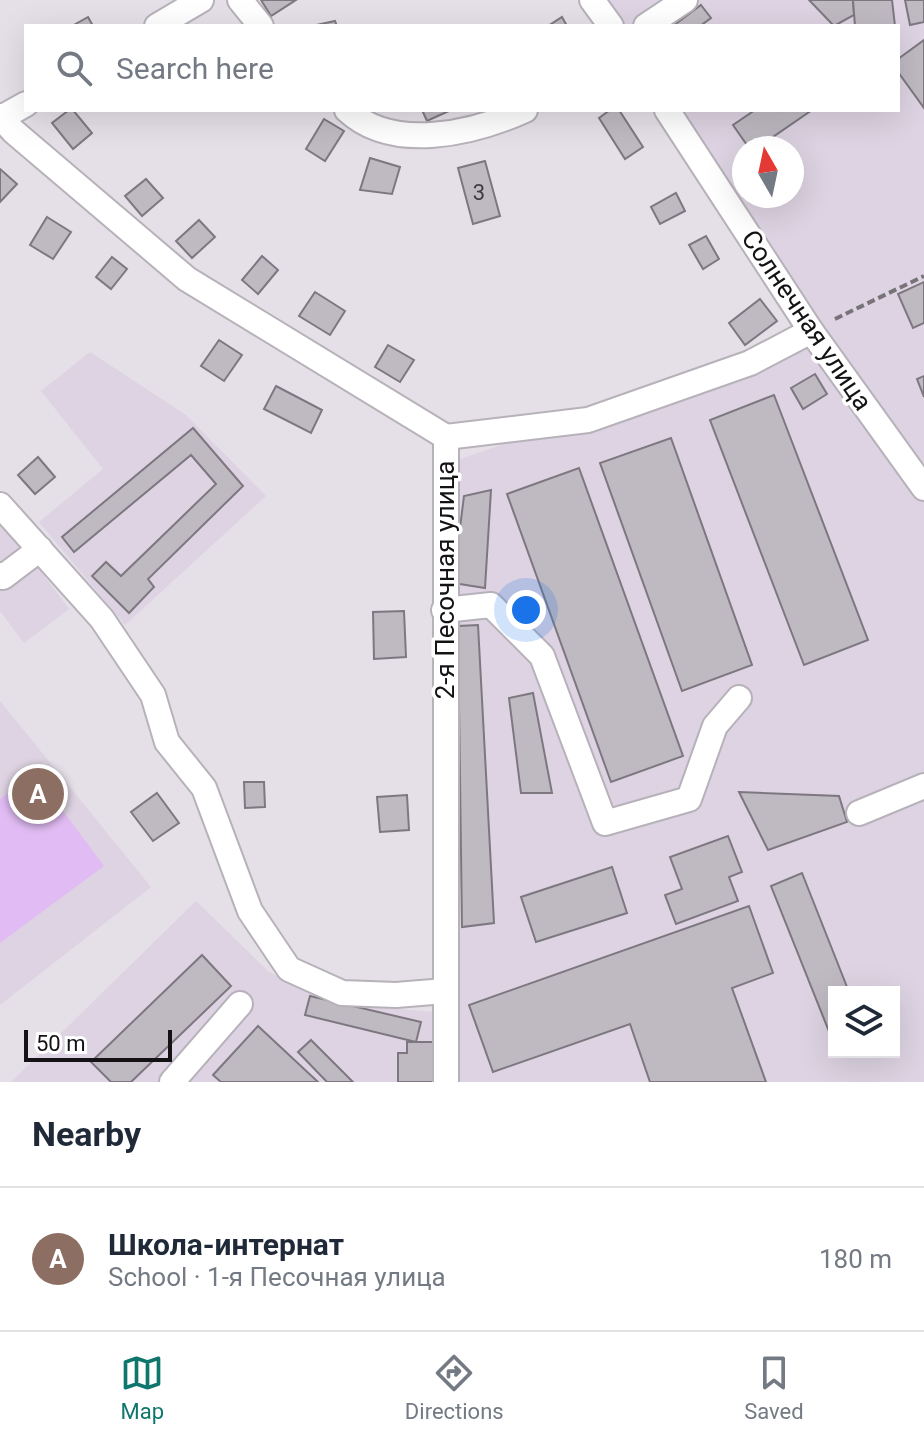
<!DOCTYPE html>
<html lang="en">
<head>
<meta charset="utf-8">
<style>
  body { margin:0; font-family:Roboto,sans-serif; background:#f6f6f7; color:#1f2937 }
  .controls { position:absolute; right:24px; bottom:24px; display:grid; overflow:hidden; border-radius:0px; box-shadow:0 8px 32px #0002 }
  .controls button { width:72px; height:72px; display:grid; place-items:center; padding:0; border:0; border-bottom:2px solid #e0e1e3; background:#fff; color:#1f2937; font:40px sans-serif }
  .compass { position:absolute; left:732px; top:136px; width:72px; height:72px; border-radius:50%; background:#fff; box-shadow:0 8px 32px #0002; rotate:351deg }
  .scale { position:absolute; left:24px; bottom:20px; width:148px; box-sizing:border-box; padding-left:8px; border:4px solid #141215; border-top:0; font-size:22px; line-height:28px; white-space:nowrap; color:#141215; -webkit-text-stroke:6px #fff; paint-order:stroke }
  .you { position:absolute; left:526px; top:610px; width:28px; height:28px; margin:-20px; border:6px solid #fff; border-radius:50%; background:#1a73e8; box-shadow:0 0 0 12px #1a73e833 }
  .badge { display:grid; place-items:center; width:52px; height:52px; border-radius:50%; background:#0f766e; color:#fff; font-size:26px; font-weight:700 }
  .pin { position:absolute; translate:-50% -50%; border:4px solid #fff; box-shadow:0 2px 8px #0006 }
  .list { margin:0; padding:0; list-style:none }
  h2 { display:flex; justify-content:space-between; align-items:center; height:104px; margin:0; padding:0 32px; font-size:34px }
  h2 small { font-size:26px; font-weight:400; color:#747a83 }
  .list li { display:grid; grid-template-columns:52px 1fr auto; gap:24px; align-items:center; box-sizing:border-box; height:144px; padding:0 32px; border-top:2px solid #e0e1e3 }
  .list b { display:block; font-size:30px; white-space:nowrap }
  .list p { margin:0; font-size:26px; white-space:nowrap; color:#747a83 }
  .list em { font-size:26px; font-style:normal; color:#747a83 }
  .icon { flex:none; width:44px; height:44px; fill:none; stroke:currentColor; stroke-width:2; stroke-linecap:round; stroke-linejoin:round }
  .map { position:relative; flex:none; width:924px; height:1082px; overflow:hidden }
  .search { position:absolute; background:#fff; box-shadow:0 8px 32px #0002; left:24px; right:24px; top:24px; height:88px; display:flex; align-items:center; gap:20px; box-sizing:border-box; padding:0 28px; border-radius:0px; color:#747a83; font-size:30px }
  .sheet { height:248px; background:#fff }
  nav { display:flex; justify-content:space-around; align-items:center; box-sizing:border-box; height:112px; border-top:2px solid #e0e1e3; background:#fff; font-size:22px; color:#747a83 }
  nav a { display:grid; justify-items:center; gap:4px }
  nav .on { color:#0f766e }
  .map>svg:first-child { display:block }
  .built { fill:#ddd3e2; fill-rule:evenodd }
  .green { fill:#e1bcf4 }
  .building { fill:#bfbac2; stroke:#7d7880; stroke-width:2 }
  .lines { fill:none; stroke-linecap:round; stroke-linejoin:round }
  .minor-casing { stroke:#b7b2ba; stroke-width:28 }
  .path { stroke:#777479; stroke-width:4; stroke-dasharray:8 4; stroke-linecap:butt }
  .minor { stroke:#fff; stroke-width:24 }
  .labels { text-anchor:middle; stroke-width:7; stroke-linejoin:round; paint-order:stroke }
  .number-label { font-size:22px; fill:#3f3c40 }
  .street-label { font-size:26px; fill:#141215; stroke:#fff }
</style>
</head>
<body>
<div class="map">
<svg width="924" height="1082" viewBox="0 0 924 1082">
  <rect width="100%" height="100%" fill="#e5e0e8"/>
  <!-- built -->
  <g class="built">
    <path d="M606 0H924V1082H11L196 901 268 971 298 988 373 1007 434 1012 452 462 826 331 680 110H898V26H624ZM744 148H792V196H744ZM834 992H894V1052H834Z"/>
    <path d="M90 352 186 415 266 496 125 625 39 522 103 469 41 391Z"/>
    <path d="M0 517 69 609 24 643 0 611Z"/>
    <path d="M0 701 151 887 0 1005Z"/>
  </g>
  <!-- green -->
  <path class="green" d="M35 773 104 866 0 943V799Z"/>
  <!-- building -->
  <g class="building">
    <path d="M261 0H296L271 16Z"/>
    <path d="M809 0H853L854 15 834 26Z"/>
    <path d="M853 0H892L895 26H855Z"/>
    <path d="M905 0H924V22L910 25Z"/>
    <path d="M701 5 711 18 700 26H673Z"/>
    <path d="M88 17 93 26H72Z"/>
    <path d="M562 17 567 26H548Z"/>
    <path d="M335 21 337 26H317L316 25Z"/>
    <path d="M924 40V108L898 72V59Z"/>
    <path d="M69 110H73L92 133 73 149 52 123Z"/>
    <path d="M422 110H451L427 121Z"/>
    <path d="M610 110H619L643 147 625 159 599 118Z"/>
    <path d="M755 110H812L757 148H749L733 125Z"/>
    <path d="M324 119 344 131 325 161 306 149Z"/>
    <path d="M370 158 400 167 392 194 360 190Z"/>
    <path d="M485 161 500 216 473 224 458 168Z"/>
    <path d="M0 169 17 184 0 202Z"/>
    <path d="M146 179 163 198 142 216 125 196Z"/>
    <path d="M676 193 685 211 660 224 651 207Z"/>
    <path d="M47 217 71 232 53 259 30 245Z"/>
    <path d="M199 220 215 237 192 258 176 241Z"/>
    <path d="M706 236 719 259 703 269 689 245Z"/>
    <path d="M262 256 278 270 258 294 242 280Z"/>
    <path d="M112 257 127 269 111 289 96 277Z"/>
    <path d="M924 282V323L913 328 898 294Z"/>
    <path d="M315 292 345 311 330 335 299 316Z"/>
    <path d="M760 299 777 321 745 345 729 323Z"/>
    <path d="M219 340 242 355 224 381 201 366Z"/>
    <path d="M388 345 414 360 400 382 375 367Z"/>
    <path d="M815 374 827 394 803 409 791 388Z"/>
    <path d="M924 376V397L917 379Z"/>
    <path d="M276 386 322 410 311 433 264 409Z"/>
    <path d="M774 395 868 640 804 665 710 420Z"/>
    <path d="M193 428 243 486 148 579 154 587 129 613 92 576 106 562 121 576 216 484 191 455 74 552 62 537Z"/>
    <path d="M671 438 752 665 682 691 600 463Z"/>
    <path d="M38 457 55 477 35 494 18 475Z"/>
    <path d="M579 468 683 756 611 782 507 494Z"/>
    <path d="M491 490 485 588 453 583 464 496Z"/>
    <path d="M404 611 406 657 374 659 373 612Z"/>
    <path d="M478 625 494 923 462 927 458 626Z"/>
    <path d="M533 693 552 793H521L509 698Z"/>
    <path d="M244 782H264L265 807 245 808Z"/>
    <path d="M739 792 839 796 847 822 768 850Z"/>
    <path d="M157 793 179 823 153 841 131 812Z"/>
    <path d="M407 795 409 830 380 832 377 797Z"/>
    <path d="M728 836 742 872 729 877 738 901 676 924 665 895 682 889 670 857Z"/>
    <path d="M612 867 627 913 536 942 521 897Z"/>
    <path d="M802 873 849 992H834V1044L771 886Z"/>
    <path d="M749 906 773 973 732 988 766 1082H650L630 1024 493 1072 469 1005Z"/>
    <path d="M202 955 231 986 131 1082H111L91 1062Z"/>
    <path d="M310 996 421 1022 416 1042 305 1015Z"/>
    <path d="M258 1026 318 1082H221L213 1075Z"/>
    <path d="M311 1040 353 1082H327L298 1052Z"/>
    <path d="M407 1042H434V1082H398V1053H407Z"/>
  </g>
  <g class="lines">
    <!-- minor casing -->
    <g class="minor-casing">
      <g id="minor">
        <path d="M240 0 261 26"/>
        <path d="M592 0 611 26"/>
        <path d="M157 26 201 0"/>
        <path d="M646 26 685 0"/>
        <path d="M347 110C393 153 474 133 525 110"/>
        <path d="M667 110 811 331 924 488"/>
        <path d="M0 116 13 131 187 279 446 437"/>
        <path d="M1 118 26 104"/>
        <path d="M446 437 588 420 750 363 811 331"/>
        <path d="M0 505 102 619 153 695 167 742 204 788 250 911 289 969 342 993 396 995 445 991"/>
        <path d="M0 575 3 577 40 549"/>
        <path d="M444 610 491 605 542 656 605 823 689 799 715 726 739 698"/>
        <path d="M859 813 924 786"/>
        <path d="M172 1082 240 1004"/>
        <path d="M446 1082V437"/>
      </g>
    </g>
    <!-- path -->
    <path class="path" d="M835 319 924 276"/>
    <!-- minor -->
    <use href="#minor" class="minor"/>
  </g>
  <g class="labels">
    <!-- number labels -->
    <g class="number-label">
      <text x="479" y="200">3</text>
    </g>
    <!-- street labels -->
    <g class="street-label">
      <text transform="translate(807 320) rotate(56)" y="9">Солнечная улица</text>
      <text transform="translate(445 580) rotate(-90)" y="9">2-я Песочная улица</text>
    </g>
  </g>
</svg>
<div class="controls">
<button><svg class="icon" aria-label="layers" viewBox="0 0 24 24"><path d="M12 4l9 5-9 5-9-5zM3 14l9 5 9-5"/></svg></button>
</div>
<svg class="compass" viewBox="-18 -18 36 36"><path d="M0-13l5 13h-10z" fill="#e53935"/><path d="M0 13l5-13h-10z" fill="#747a83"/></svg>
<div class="scale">50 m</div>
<div class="you"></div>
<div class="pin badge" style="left:38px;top:794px;background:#8d6e63">A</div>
<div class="search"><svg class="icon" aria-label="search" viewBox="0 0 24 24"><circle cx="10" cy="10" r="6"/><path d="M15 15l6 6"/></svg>Search here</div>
</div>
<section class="sheet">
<h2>Nearby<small></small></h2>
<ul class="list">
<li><span class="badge" style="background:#8d6e63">A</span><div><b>Школа-интернат</b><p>School · 1-я Песочная улица</p></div><em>180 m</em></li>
</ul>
</section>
<nav>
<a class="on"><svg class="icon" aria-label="map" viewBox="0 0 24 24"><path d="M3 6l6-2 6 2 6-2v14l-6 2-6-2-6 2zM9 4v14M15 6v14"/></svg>Map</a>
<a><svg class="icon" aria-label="directions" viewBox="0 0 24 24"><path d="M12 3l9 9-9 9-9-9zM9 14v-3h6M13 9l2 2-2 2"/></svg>Directions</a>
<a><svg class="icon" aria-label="saved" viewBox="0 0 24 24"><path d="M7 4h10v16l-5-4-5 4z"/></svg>Saved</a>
</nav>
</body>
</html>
